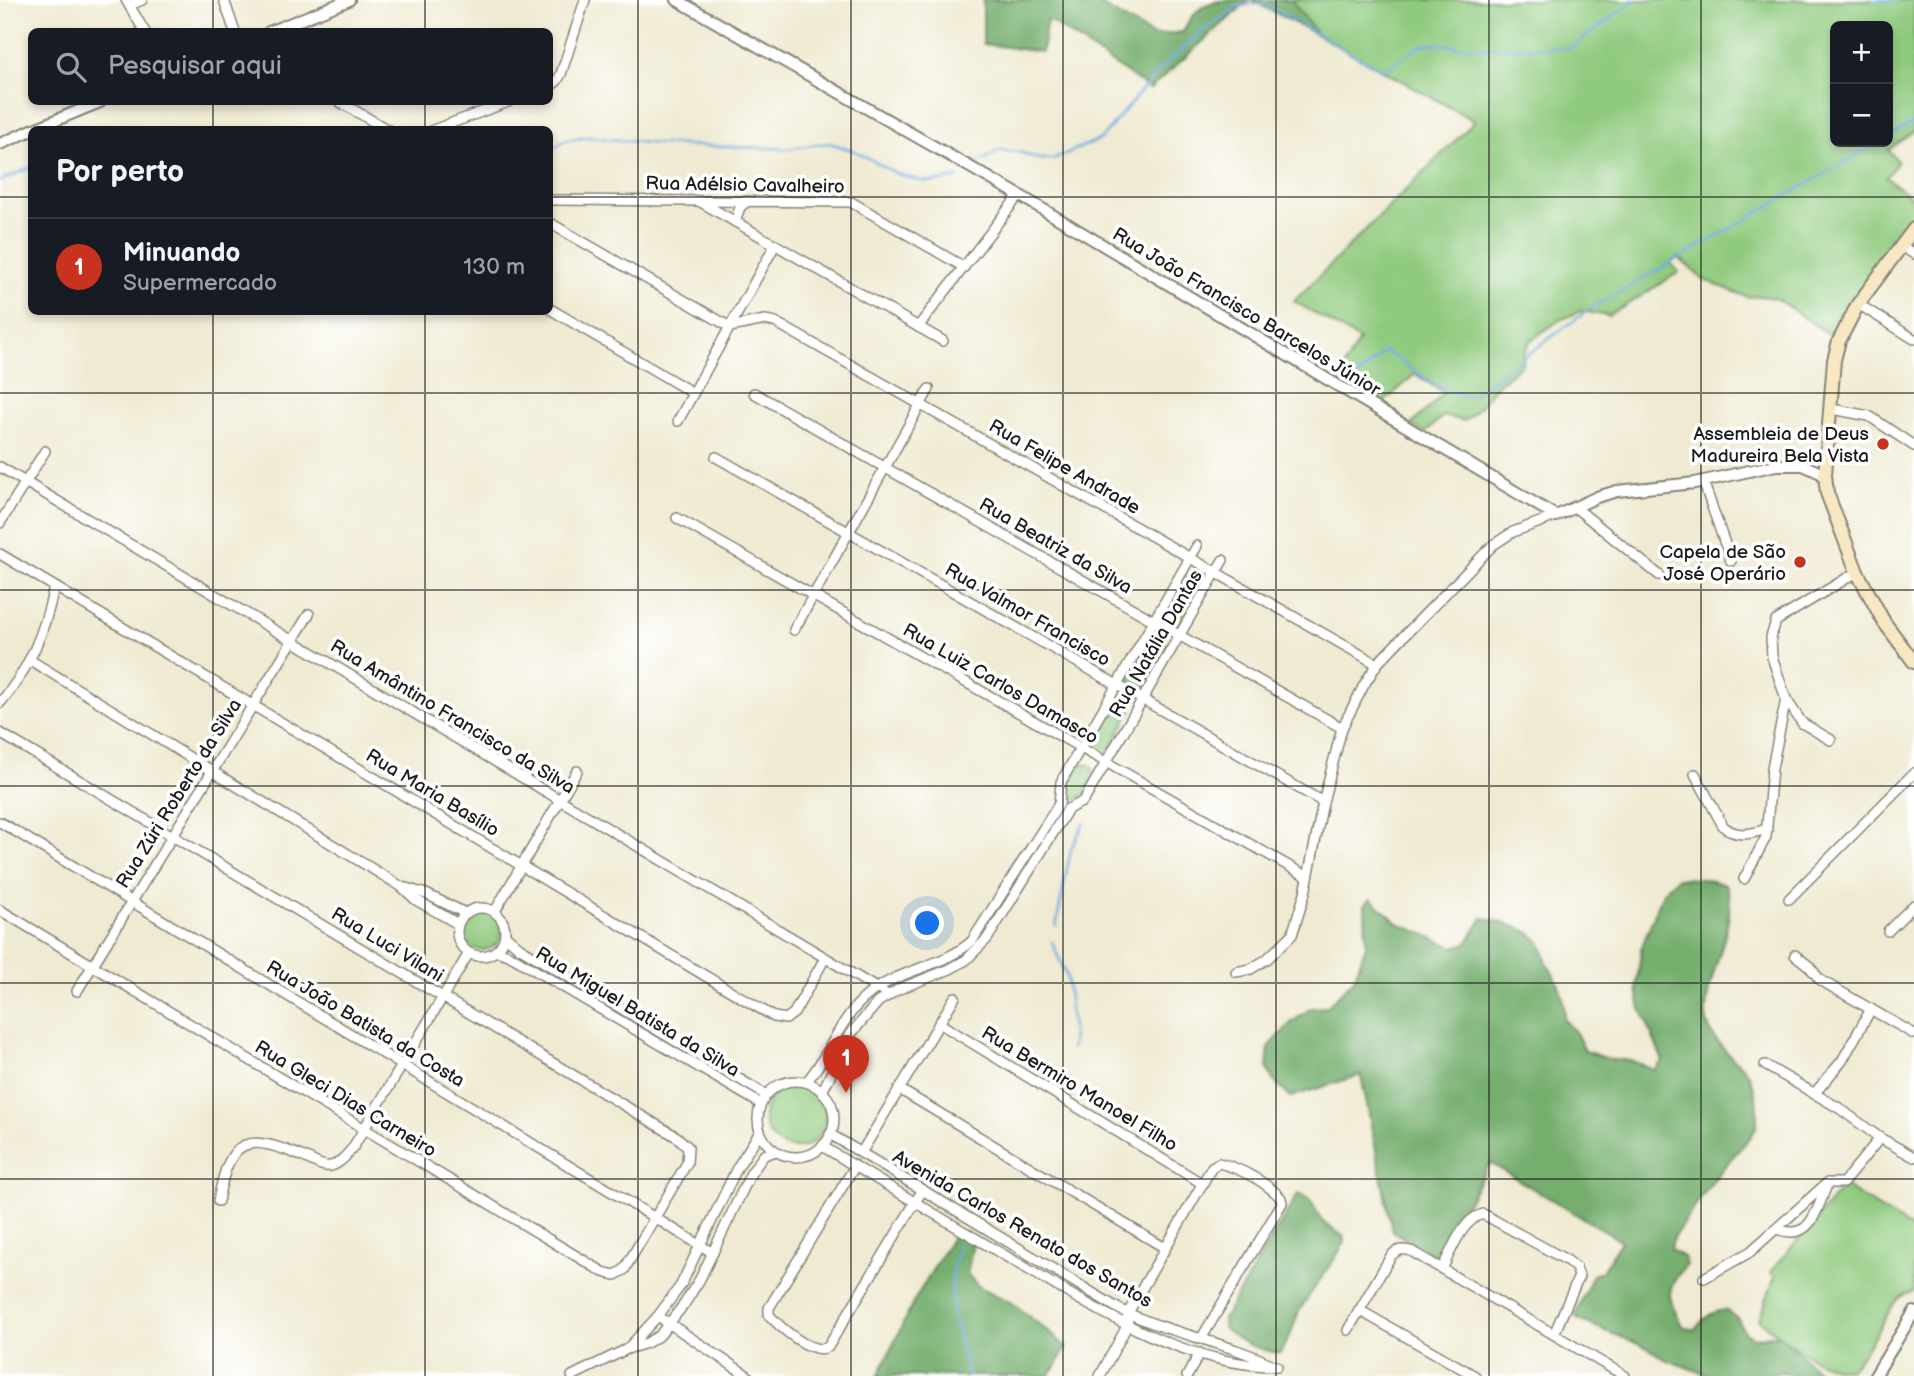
<!DOCTYPE html>
<html lang="pt">
<head>
<meta charset="utf-8">
<style>
  body { margin:0; font-family:"Balsamiq Sans",sans-serif; background:#242831; color:#f1f3f6 }
  .controls { position:absolute; right:21px; top:21px; display:grid; overflow:hidden; border-radius:10px; box-shadow:0 4px 10px #0003 }
  .controls button { width:63px; height:63px; display:grid; place-items:center; padding:0; border:0; border-bottom:2px solid #363941; background:#171b24; color:#f1f3f6; font:35px sans-serif }
  .you { position:absolute; left:928px; top:924px; width:24px; height:24px; margin:-18px; border:5px solid #fff; border-radius:50%; background:#1a73e8; box-shadow:0 0 0 10px #1a73e833 }
  .badge { display:grid; place-items:center; width:46px; height:46px; border-radius:50%; background:#c8321e; color:#fff; font-size:23px; font-weight:700 }
  .pin { position:absolute; translate:-50% -58px; filter:drop-shadow(0 2px 4px #0008) }
  .pin::after { content:''; position:absolute; top:37px; width:24px; height:21px; background:inherit; clip-path:polygon(0 0,100% 0,50% 100%) }
  .list { margin:0; padding:0; list-style:none }
  h2 { display:flex; justify-content:space-between; align-items:center; height:91px; margin:0; padding:0 28px; font-size:30px }
  h2 small { font-size:23px; font-weight:400; color:#9ea1a6 }
  .list li { display:grid; grid-template-columns:46px 1fr auto; gap:21px; align-items:center; box-sizing:border-box; height:98px; padding:0 28px; border-top:2px solid #363941 }
  .list b { display:block; font-size:26px; white-space:nowrap }
  .list p { margin:0; font-size:23px; white-space:nowrap; color:#9ea1a6 }
  .list em { font-size:23px; font-style:normal; color:#9ea1a6 }
  .icon { flex:none; width:38px; height:38px; fill:none; stroke:currentColor; stroke-width:2; stroke-linecap:round; stroke-linejoin:round }
  .map { position:relative; flex:none; width:1914px; height:1376px; overflow:hidden }
  .search { position:absolute; background:#171b24; box-shadow:0 4px 10px #0003; left:28px; top:28px; width:525px; height:77px; display:flex; align-items:center; gap:18px; box-sizing:border-box; padding:0 24px; border-radius:10px; color:#9ea1a6; font-size:26px }
  .panel { position:absolute; background:#171b24; box-shadow:0 4px 10px #0003; left:28px; top:126px; width:525px; height:189px; border-radius:10px }
  .map>svg:first-child { display:block }
  .green { fill:#90ca7e; stroke:#56734d; stroke-width:2; fill-rule:evenodd }
  .forest { fill:#74ae6d; stroke:#486544; stroke-width:2 }
  .lines { fill:none; stroke-linecap:round; stroke-linejoin:round }
  .stream { stroke:#72aae1; stroke-width:2.5 }
  .minor-casing { stroke:#868376; stroke-width:12 }
  .tertiary-casing { stroke:#868376; stroke-width:14 }
  .secondary-casing { stroke:#868376; stroke-width:16 }
  .minor { stroke:#fff; stroke-width:9 }
  .tertiary { stroke:#fff; stroke-width:10 }
  .secondary { stroke:#f7e8c3; stroke-width:12 }
  .grid { fill:none; stroke:#1c1c1c; stroke-width:2; stroke-opacity:0.55 }
  .poi-dot { fill:#c8321e; stroke:#fff; stroke-width:2.5 }
  .labels { text-anchor:middle; stroke-width:7; stroke-linejoin:round; paint-order:stroke }
  .street-label { font-size:19px; fill:#1c1c1c; stroke:#fff }
  .poi-label { font-size:19px; fill:#1c1c1c; stroke:#fff; text-anchor:end }
</style>
</head>
<body>
<div class="map">
<svg width="1914" height="1376" viewBox="0 0 1914 1376">
  <rect width="100%" height="100%" fill="#fff"/>
  <filter id="ink" filterUnits="userSpaceOnUse"><feTurbulence type="fractalNoise" baseFrequency=".0143" numOctaves="2"/><feDisplacementMap in="SourceGraphic" scale="14" xChannelSelector="R" yChannelSelector="G"/><feConvolveMatrix kernelMatrix="1 2 1 2 8 2 1 2 1" color-interpolation-filters="sRGB"/></filter>
  <filter id="wash" filterUnits="userSpaceOnUse"><feTurbulence type="fractalNoise" baseFrequency=".00686" numOctaves="4" result="noise"/><feDisplacementMap in="SourceGraphic" scale="28" xChannelSelector="R" yChannelSelector="G"/><feGaussianBlur stdDeviation="1.57" result="paint"/><feColorMatrix in="noise" values="0 0 0 0 0 0 0 0 0 0 0 0 0 0 0 0 0 1.4 0 .05"/><feComposite in="paint" operator="in"/></filter>
  <g filter="url(#wash)">
    <rect width="100%" height="100%" fill="#efead1"/>
    <!-- green -->
    <g class="green">
      <path d="M1291 0H1914V131L1888 150 1898 161 1886 177 1914 199V222L1830 335 1775 298 1760 296 1747 297 1702 279 1678 257 1670 263 1679 272 1609 316 1581 311 1558 321 1530 341 1524 352 1522 364 1493 389 1479 408 1464 421 1443 416 1425 433 1411 425 1444 393 1415 374 1380 406 1336 381 1359 340 1294 301 1475 121 1318 35ZM1835 26H1888V142H1835Z"/>
      <path d="M1196 572 1203 576 1205 583 1182 625 1172 627 1167 625 1165 617 1188 574Z"/>
      <path d="M1155 636 1163 637 1168 647 1144 689 1135 691 1130 689 1128 681 1151 638Z"/>
      <path d="M1118 699 1126 700 1132 710 1108 752 1099 755 1093 752 1091 744 1114 701Z"/>
      <path d="M1083 763 1092 766 1094 774C1089 785 1084 803 1070 800L1064 790 1080 764Z"/>
      <circle cx="482" cy="930" r="20"/>
      <circle cx="795" cy="1117" r="31"/>
      <path d="M1844 1186 1914 1230V1292C1900 1294 1894 1303 1887 1315 1880 1326 1859 1363 1850 1368 1827 1376 1777 1334 1759 1320L1775 1276 1770 1272Z"/>
    </g>
    <!-- forest -->
    <g class="forest">
      <path d="M983 0H1092L1154 36 1183 32C1198 0 1214 0 1249 0L1150 89 1047 19 1042 52 983 44Z"/>
      <path d="M1251 0H1291L1318 35Z"/>
      <path d="M1677 878 1702 879 1725 884C1742 918 1704 978 1706 1015 1707 1034 1724 1050 1738 1063 1741 1066 1747 1071 1749 1075 1756 1089 1759 1111 1756 1127 1754 1136 1743 1145 1737 1152 1713 1178 1693 1209 1673 1238L1671 1249 1684 1258 1686 1265C1664 1292 1667 1295 1682 1326L1694 1330C1704 1318 1711 1311 1727 1310L1738 1319 1745 1334 1755 1338 1770 1335 1780 1336 1820 1373 1828 1376H1794L1784 1372 1749 1376 1705 1374 1665 1359 1648 1348 1581 1321 1576 1317 1577 1310 1593 1275 1602 1271 1621 1241 1490 1163 1436 1257 1392 1231 1361 1075 1290 1097 1273 1080 1267 1067 1269 1047 1291 1023 1311 1008 1327 1007 1354 979 1366 945 1365 904 1371 899 1398 923 1453 947 1467 943 1483 918C1500 922 1533 927 1542 946 1545 953 1545 960 1549 967 1560 984 1565 998 1564 1019L1576 1033 1585 1051 1612 1060H1630L1654 1070 1663 1061 1639 1004 1637 987 1641 949 1663 892Z"/>
      <path d="M1298 1194C1317 1200 1312 1210 1324 1223 1330 1228 1338 1232 1344 1237L1345 1243 1299 1311 1291 1334 1280 1353C1259 1350 1240 1343 1223 1328V1319Z"/>
      <path d="M955 1232 973 1244 967 1274 978 1286 1014 1304 1067 1347 1049 1376H878L914 1301Z"/>
    </g>
    <g class="lines">
      <!-- stream -->
      <g class="stream">
        <path d="M1873 0H1896"/>
        <path d="M1888 137 1914 122"/>
        <path d="M550 149 567 140 589 137 658 144 785 149 830 143 855 151 897 174 921 181 933 182 958 178"/>
        <path d="M976 164 1000 150 1019 152 1039 159H1053L1101 139 1158 71 1201 32 1237 7 1253 4H1265L1380 69 1385 70 1421 46 1432 43 1462 47 1571 48 1635 0"/>
        <path d="M0 181 32 167"/>
        <path d="M1347 386 1385 351C1406 364 1447 398 1471 396L1587 311 1880 142"/>
        <path d="M1056 926 1071 849 1084 823"/>
        <path d="M1052 942 1067 977 1073 1040 1071 1048"/>
        <path d="M960 1244 952 1272 953 1315 968 1376"/>
      </g>
    </g>
  </g>
  <g filter="url(#ink)">
    <g class="lines">
      <!-- minor casing -->
      <g class="minor-casing">
        <g id="minor">
          <path d="M126 0 145 32"/>
          <path d="M224 0 235 32"/>
          <path d="M130 5 142 0"/>
          <path d="M550 86 557 81 561 74 585 0"/>
          <path d="M340 102 388 130"/>
          <path d="M433 130 508 102"/>
          <path d="M550 200 851 202 964 267"/>
          <path d="M699 201 943 341"/>
          <path d="M735 222 740 207 748 201"/>
          <path d="M550 223 730 327 765 320 775 322 1377 664"/>
          <path d="M1901 246 1914 254"/>
          <path d="M1858 304 1914 339"/>
          <path d="M550 309 693 393"/>
          <path d="M918 327 1019 195"/>
          <path d="M754 393 1342 728"/>
          <path d="M1832 409 1869 416 1914 446"/>
          <path d="M678 421 775 245"/>
          <path d="M716 457 1323 802"/>
          <path d="M0 467 888 995"/>
          <path d="M1703 481 1731 561"/>
          <path d="M1576 508 1659 575"/>
          <path d="M677 518 1308 877"/>
          <path d="M0 523 45 451"/>
          <path d="M0 554 774 1017 786 1019 794 1013 825 958"/>
          <path d="M794 630 929 389"/>
          <path d="M30 660 402 887 416 900 458 924"/>
          <path d="M1786 699 1802 723 1831 740"/>
          <path d="M0 703C30 669 45 630 54 587"/>
          <path d="M0 733 677 1137 688 1147 687 1163 624 1270 615 1275 603 1272 0 910"/>
          <path d="M1695 774 1723 826C1736 838 1751 834 1767 829"/>
          <path d="M1059 804 1061 782 1197 546"/>
          <path d="M1068 809 1082 802 1086 797 1223 560"/>
          <path d="M0 822 713 1253"/>
          <path d="M1744 879 1766 837 1772 768 1786 699 1772 657 1771 637 1776 621 1857 572"/>
          <path d="M406 888 426 894 465 913"/>
          <path d="M1789 899 1914 773"/>
          <circle cx="481" cy="932" r="24"/>
          <path d="M495 911 577 771"/>
          <path d="M1888 931 1914 905"/>
          <path d="M506 936 520 948 766 1095"/>
          <path d="M496 951 509 955 761 1104"/>
          <path d="M1795 955 1809 966 1820 980 1914 1034"/>
          <path d="M1236 972 1251 969 1267 959 1292 935 1305 893 1323 802 1342 728 1364 685 1377 664 1398 642 1493 545 1513 532 1556 516"/>
          <path d="M77 991 309 614"/>
          <path d="M939 1023 1203 1184"/>
          <path d="M1765 1065 1839 1108 1880 1138 1914 1157"/>
          <circle cx="796" cy="1119" r="38"/>
          <path d="M806 1082C830 1056 839 1018 868 995 898 969 942 968 972 941L1059 804"/>
          <path d="M899 1089 1165 1248"/>
          <path d="M822 1092 850 1035 878 1002 899 989 950 969 966 960 987 939 1068 809"/>
          <path d="M1814 1094 1842 1061 1871 1009"/>
          <path d="M830 1134 1119 1309C1169 1334 1225 1341 1275 1366"/>
          <path d="M822 1146C884 1184 946 1221 1009 1258 1087 1304 1184 1367 1277 1366"/>
          <path d="M861 1153 955 997"/>
          <path d="M855 1166 769 1308V1315C780 1327 812 1356 828 1347L922 1191"/>
          <path d="M218 1201C230 1135 247 1133 306 1158 313 1161 323 1168 331 1166 340 1164 346 1155 352 1149L469 953"/>
          <path d="M1777 1229C1811 1242 1816 1211 1827 1185"/>
          <path d="M1442 1269C1451 1252 1462 1219 1483 1214L1568 1261 1576 1268 1579 1276 1554 1334"/>
          <path d="M1704 1278 1750 1252 1827 1183H1843L1880 1138"/>
          <path d="M1359 1310 1475 1376"/>
          <path d="M658 1316 748 1376"/>
          <path d="M1348 1330 1391 1256C1397 1249 1403 1249 1411 1251L1625 1376"/>
          <path d="M628 1348 658 1316 681 1285 737 1168 760 1132"/>
          <path d="M572 1376 627 1349 647 1343 660 1335 685 1303 700 1279 751 1173 764 1155 776 1151"/>
          <path d="M1100 1376 1127 1326 1128 1313 1212 1167 1219 1163C1240 1168 1266 1182 1281 1198L1282 1203 1201 1339"/>
          <path d="M1187 1376 1200 1353"/>
        </g>
      </g>
      <!-- tertiary casing -->
      <g class="tertiary-casing">
        <g id="tertiary">
          <path d="M677 0 1019 195 1556 516 1597 497 1617 491 1695 483 1776 465H1803L1825 475"/>
          <path d="M269 32 349 0"/>
          <path d="M32 130 100 102"/>
          <path d="M0 144 32 130"/>
          <path d="M1875 1376 1914 1312"/>
        </g>
      </g>
      <!-- secondary casing -->
      <g class="secondary-casing">
        <path id="secondary" d="M1914 229 1858 304 1839 341 1834 360 1825 475 1827 493 1857 572 1884 622 1914 662"/>
      </g>
      <!-- minor -->
      <use href="#minor" class="minor"/>
      <!-- tertiary -->
      <use href="#tertiary" class="tertiary"/>
      <!-- secondary -->
      <use href="#secondary" class="secondary"/>
    </g>
  </g>
  <!-- grid -->
  <path class="grid" d="M213 0V32M425 0V32M638 0V1376M851 0V1376M1063 0V1376M1276 0V1376M1489 0V1376M1701 0V1376M213 102V130M425 102V130M0 197H32M550 197H1914M213 312V1376M425 312V1376M0 393H1914M0 590H1914M0 786H1914M0 983H1914M0 1179H1914"/>
  <!-- markers -->
  <g class="poi-dot">
    <circle cx="1883" cy="444" r="7"/>
    <circle cx="1800" cy="562" r="7"/>
  </g>
  <g class="labels">
    <!-- street labels -->
    <g class="street-label">
      <text transform="translate(745 184) rotate(1)" y="7">Rua Adélsio Cavalheiro</text>
      <text transform="translate(1247 311) rotate(31)" y="7">Rua João Francisco Barcelos Júnior</text>
      <text transform="translate(1065 466) rotate(30)" y="7">Rua Felipe Andrade</text>
      <text transform="translate(1056 545) rotate(30)" y="7">Rua Beatriz da Silva</text>
      <text transform="translate(1028 614) rotate(30)" y="7">Rua Valmor Francisco</text>
      <text transform="translate(1155 643) rotate(-60)" y="7">Rua Natália Dantas</text>
      <text transform="translate(1001 683) rotate(30)" y="7">Rua Luiz Carlos Damasco</text>
      <text transform="translate(453 716) rotate(31)" y="7">Rua Amântino Francisco da Silva</text>
      <text transform="translate(433 792) rotate(31)" y="7">Rua Maria Basílio</text>
      <text transform="translate(178 793) rotate(-58)" y="7">Rua Zúri Roberto da Silva</text>
      <text transform="translate(388 944) rotate(31)" y="7">Rua Luci Vilani</text>
      <text transform="translate(638 1011) rotate(31)" y="7">Rua Miguel Batista da Silva</text>
      <text transform="translate(366 1023) rotate(31)" y="7">Rua João Batista da Costa</text>
      <text transform="translate(1080 1088) rotate(31)" y="7">Rua Bermiro Manoel Filho</text>
      <text transform="translate(346 1098) rotate(31)" y="7">Rua Gleci Dias Carneiro</text>
      <text transform="translate(1023 1228) rotate(30)" y="7">Avenida Carlos Renato dos Santos</text>
    </g>
    <!-- poi labels -->
    <g class="poi-label">
      <text x="1869" y="440">Assembleia de Deus<tspan x="1869" dy="22">Madureira Bela Vista</tspan></text>
      <text x="1786" y="558">Capela de São<tspan x="1786" dy="22">José Operário</tspan></text>
    </g>
  </g>
</svg>
<div class="controls">
<button>+</button>
<button>−</button>
</div>
<div class="you"></div>
<div class="pin badge" style="left:846px;top:1093px">1</div>
<div class="search"><svg class="icon" aria-label="search" viewBox="0 0 24 24"><circle cx="10" cy="10" r="6"/><path d="M15 15l6 6"/></svg>Pesquisar aqui</div>
<section class="panel">
<h2>Por perto<small></small></h2>
<ul class="list">
<li><span class="badge">1</span><div><b>Minuando</b><p>Supermercado</p></div><em>130 m</em></li>
</ul>
</section>
</div>
</body>
</html>
